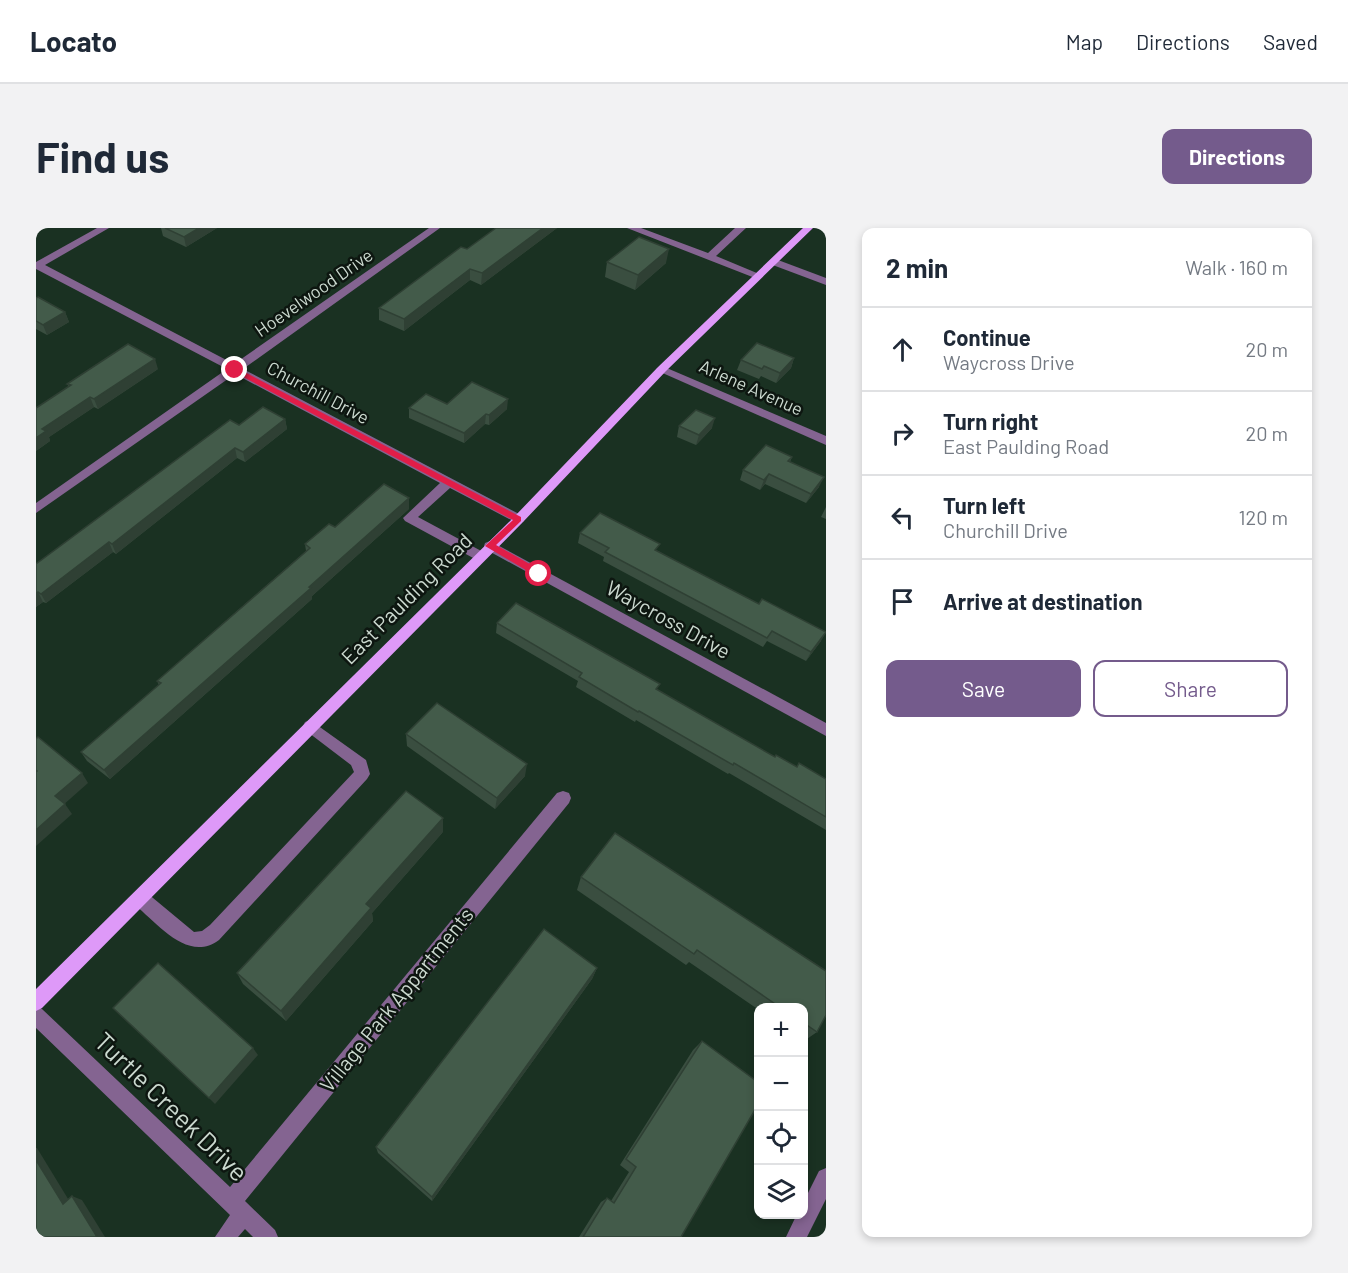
<!DOCTYPE html>
<html lang="en">
<head>
<meta charset="utf-8">
<style>
  body { margin:0; font-family:Barlow,sans-serif; background:#f2f2f3; color:#1f2937 }
  .controls { position:absolute; right:18px; bottom:18px; display:grid; overflow:hidden; border-radius:12px; box-shadow:0 3px 9px #0003 }
  .controls button { width:54px; height:54px; display:grid; place-items:center; padding:0; border:0; border-bottom:2px solid #e0e1e3; background:#fff; color:#1f2937; font:30px sans-serif }
  .stop { position:absolute; width:18px; height:18px; margin:-14px; border:4px solid #e11d48; border-radius:50%; background:#fff }
  .stop.end { background:#e11d48; border-color:#fff; box-shadow:0 2px 6px #0008 }
  .list { margin:0; padding:0; list-style:none }
  h2 { display:flex; justify-content:space-between; align-items:center; height:78px; margin:0; padding:0 24px; font-size:26px }
  h2 small { font-size:20px; font-weight:400; color:#747a83 }
  .list li { display:grid; grid-template-columns:39px 1fr auto; gap:18px; align-items:center; box-sizing:border-box; height:84px; padding:0 24px; border-top:2px solid #e0e1e3 }
  .list b { display:block; font-size:22px; white-space:nowrap }
  .list p { margin:0; font-size:20px; white-space:nowrap; color:#747a83 }
  .list em { font-size:20px; font-style:normal; color:#747a83 }
  .actions { display:flex; gap:12px; padding:18px 24px }
  .actions a { flex:1; padding:14px 0; border:2px solid #745b8c; border-radius:12px; text-align:center; font-size:21px; color:#745b8c }
  .actions .main { background:#745b8c; color:#fff }
  .icon { flex:none; width:33px; height:33px; fill:none; stroke:currentColor; stroke-width:2; stroke-linecap:round; stroke-linejoin:round }
  .map { position:relative; flex:none; width:790px; height:1009px; overflow:hidden; border-radius:12px }
  header { display:flex; align-items:center; gap:36px; box-sizing:border-box; height:84px; padding:0 30px; background:#fff; border-bottom:2px solid #e0e1e3 }
  header strong { font-size:28px }
  nav { display:flex; gap:33px; margin-inline-start:auto; font-size:21px }
  .intro { display:flex; align-items:center; justify-content:space-between; box-sizing:border-box; height:144px; padding:0 36px }
  h1 { margin:0; font-size:42px }
  .button { padding:15px 27px; border-radius:12px; background:#745b8c; color:#fff; font-size:21px; font-weight:700 }
  main { display:flex; gap:36px; padding:0 36px }
  aside { flex:1; background:#fff; border-radius:12px; box-shadow:0 3px 9px #0003 }
  .map>svg:first-child { display:block }
  .lines { fill:none; stroke-linecap:round; stroke-linejoin:round }
  .minor { fill:#846491; fill-rule:evenodd }
  .major { fill:#de99f8; fill-rule:evenodd }
  .wall { fill:#3a4e40 }
  .shaded-wall { fill:#2f4034 }
  .building { fill:#435b4a; stroke:#2f4034; stroke-width:1.5 }
  .route { fill:#e11d48 }
  .labels { text-anchor:middle; stroke-width:5; stroke-linejoin:round; paint-order:stroke }
  .far-street-label { font-size:18px; fill:#cbd9cf; stroke:#0d1610 }
  .street-label { font-size:21px; fill:#cbd9cf; stroke:#0d1610 }
  .near-street-label { font-size:26px; fill:#cbd9cf; stroke:#0d1610 }
</style>
</head>
<body>
<header>
<strong>Locato</strong>
<nav><a>Map</a><a>Directions</a><a>Saved</a></nav>
</header>
<div class="intro"><h1>Find us</h1><a class="button">Directions</a></div>
<main>
<div class="map">
<svg width="790" height="1009" viewBox="0 0 790 1009">
  <rect width="100%" height="100%" fill="#1a3122"/>
  <g class="lines">
    <!-- minor -->
    <g class="minor">
      <path d="M61 0H73L9 37 198 136 393 0H404L207 141 487 288 489 291 487 294H479L414 260 382 289 449 325 451 328 444 333 439 331 369 293 367 290 404 255 199 146 0 285V275L191 141 0 41V34Z"/>
      <path d="M591 0H605L672 25 699 0H710L680 28 728 48 719 50Z"/>
      <path d="M734 32H742L790 50V57L734 36Z"/>
      <path d="M626 138 790 208V217L622 143 620 141Z"/>
      <path d="M454 313 790 495V508L449 321 448 318 449 315Z"/>
      <path d="M274 492 330 532 334 546 331 551 183 712C152 735 122 696 99 677L97 671 99 665 105 663 111 665 158 704 166 703 174 697 318 544 315 537 269 502 267 498 269 494Z"/>
      <path d="M527 563 533 565 535 570 533 575 209 973 239 1002 242 1009H217L209 1001 202 1009H179L194 987 0 800V778L6 781 194 959 521 565Z"/>
      <path d="M790 940V971L771 1009H750L761 986H768V973L783 943Z"/>
    </g>
    <!-- major -->
    <path class="major" d="M767 0H777L630 143 487 294 6 780 0 783V761L479 288 622 139Z"/>
  </g>
  <!-- wall -->
  <g class="wall">
    <path d="M125 0H181L150 19 127 8Z"/>
    <path d="M460 0H521L445 57 434 52 368 103 343 92V80L431 21Z"/>
    <path d="M571 34 630 35 599 62 569 49Z"/>
    <path d="M0 70 29 84 33 94 11 107 0 101Z"/>
    <path d="M758 130 755 140 740 155 725 148 723 151 701 142 705 132Z"/>
    <path d="M122 141 62 181 58 179 13 209 14 213 0 223 33 159 31 156Z"/>
    <path d="M411 176 471 181 453 197 449 196 428 215 373 190V180Z"/>
    <path d="M249 191 251 201 209 234 201 230 80 326 77 324 10 375 7 374 0 379V336L203 197Z"/>
    <path d="M643 198 676 200 660 217 641 209Z"/>
    <path d="M756 229 754 234 783 259 770 275 729 256 724 262 704 252 707 242Z"/>
    <path d="M790 279V291L785 289Z"/>
    <path d="M373 281 276 368V371L74 551 51 533 45 524 123 457 121 453 270 323 269 316 299 299Z"/>
    <path d="M544 305 622 323 785 413 770 433 731 413 727 419 567 333 568 329 542 315Z"/>
    <path d="M461 395 622 462 739 529 790 551V602L693 545 692 546 600 492 599 494 540 459 542 453 460 405Z"/>
    <path d="M370 506 489 548 459 581 371 518Z"/>
    <path d="M407 604 336 685 337 693 250 793 207 756 201 745Z"/>
    <path d="M579 605 790 743V787L781 804 768 813V780H723V782L653 734 650 737 541 662 545 649Z"/>
    <path d="M561 740 556 751 396 973 342 925 340 919Z"/>
    <path d="M666 813 645 1009H543L565 974 571 970 575 973 593 944 584 937 657 822Z"/>
  </g>
  <!-- shaded-wall -->
  <g class="shaded-wall">
    <path d="M163 0H181L150 19 148 9Z"/>
    <path d="M507 0H521L445 57 446 45Z"/>
    <path d="M633 21 630 35 599 62 602 47Z"/>
    <path d="M434 41V52L368 103V91Z"/>
    <path d="M29 84 33 94 11 107 7 97Z"/>
    <path d="M758 130 755 140 740 155 744 145Z"/>
    <path d="M119 131 122 141 62 181 58 171Z"/>
    <path d="M54 169 58 179 13 209 14 213 0 223V210L6 201Z"/>
    <path d="M472 171 471 181 453 197V187Z"/>
    <path d="M450 186 449 196 428 215V205Z"/>
    <path d="M679 190 676 200 660 217 663 207Z"/>
    <path d="M249 191 251 201 209 234 207 224Z"/>
    <path d="M199 220 201 230 80 326 76 316Z"/>
    <path d="M733 246 729 256 724 262 728 252Z"/>
    <path d="M788 249 783 259 770 275 775 266Z"/>
    <path d="M373 270V281L276 368V371L74 551 68 542Z"/>
    <path d="M73 314 77 324 10 375 5 366Z"/>
    <path d="M2 364 7 374 0 379V366Z"/>
    <path d="M790 404 785 413 770 433 775 424Z"/>
    <path d="M491 536 489 548 459 581 461 570Z"/>
    <path d="M46 545 52 555 26 578 19 568Z"/>
    <path d="M29 576 36 586 0 618V602Z"/>
    <path d="M407 590V604L336 685 337 693 250 793 245 783 330 676Z"/>
    <path d="M561 740 556 751 396 973V969Z"/>
    <path d="M217 820 222 827 179 876 173 870Z"/>
    <path d="M0 920H1L37 979 27 976 0 932Z"/>
    <path d="M36 968 46 972 69 1009H61Z"/>
  </g>
  <!-- building -->
  <g class="building">
    <path d="M129 0H163L148 9Z"/>
    <path d="M460 0H507L446 45 434 41 368 91 343 80 425 19 431 21Z"/>
    <path d="M603 9 633 21 602 47 571 34Z"/>
    <path d="M2 69 29 84 7 97 0 93V70Z"/>
    <path d="M721 115 758 130 744 145 728 138 726 141 705 132Z"/>
    <path d="M92 116 119 131 58 171 54 169 6 201 10 203 0 210V180L35 157 31 156Z"/>
    <path d="M436 154 472 171 453 187 450 186 428 205 373 180 390 166 411 176Z"/>
    <path d="M227 179 249 191 207 224 199 220 76 316 73 314 5 366 2 364 0 366V336L194 192 203 197Z"/>
    <path d="M660 182 679 190 663 207 643 198Z"/>
    <path d="M730 217 756 229 752 233 788 249 775 266 733 246 728 252 707 242Z"/>
    <path d="M348 256 373 270 273 359 275 360 68 542 45 524 125 455 121 453 274 320 269 316 293 296 299 299Z"/>
    <path d="M564 285 624 316 619 322 723 376 726 371 790 404 775 424 736 403 731 410 569 324 573 320 544 305Z"/>
    <path d="M480 375 624 456 620 461 739 529 740 527 761 539 763 535 790 551V589L698 535 697 537 603 483 602 484 543 449 546 445 461 395Z"/>
    <path d="M401 475 491 536 461 570 370 506Z"/>
    <path d="M2 509 46 545 19 568 29 576 0 602V544L1 543 0 542V511Z"/>
    <path d="M370 563 407 590 330 676 335 680 245 783 201 745Z"/>
    <path d="M579 605 790 743V787L781 804 768 795V780H745L661 722 658 726 545 649Z"/>
    <path d="M508 701 561 740 396 969 340 919Z"/>
    <path d="M122 735 217 820 173 870 77 780Z"/>
    <path d="M666 813 723 855V875L645 1009H547L571 970 578 975 600 939 590 931Z"/>
    <path d="M0 932 27 976 36 968 61 1009H0Z"/>
  </g>
  <!-- route -->
  <path class="route" d="M196 140H201L485 289V293L460 317 506 343V348H500L449 318 477 292 196 143Z"/>
  <g class="labels">
    <!-- far-street labels -->
    <g class="far-street-label">
      <text transform="translate(278 65) rotate(-35)" y="6">Hoevelwood Drive</text>
      <text transform="translate(715 160) rotate(24)" y="6">Arlene Avenue</text>
      <text transform="translate(282 165) rotate(28)" y="6">Churchill Drive</text>
    </g>
    <!-- street labels -->
    <g class="street-label">
      <text transform="translate(371 371) rotate(-45)" y="7">East Paulding Road</text>
      <text transform="translate(632 392) rotate(29)" y="7">Waycross Drive</text>
      <text transform="translate(361 772) rotate(-51)" y="7">Village Park Appartments</text>
    </g>
    <!-- near-street labels -->
    <g class="near-street-label">
      <text transform="translate(135 879) rotate(44)" y="9">Turtle Creek Drive</text>
    </g>
  </g>
</svg>
<div class="controls">
<button>+</button>
<button>−</button>
<button><svg class="icon" aria-label="locate" viewBox="0 0 24 24"><circle cx="12" cy="12" r="6"/><path d="M12 2v4M12 18v4M2 12h4M18 12h4"/></svg></button>
<button><svg class="icon" aria-label="layers" viewBox="0 0 24 24"><path d="M12 4l9 5-9 5-9-5zM3 14l9 5 9-5"/></svg></button>
</div>
<div class="stop" style="left:503px;top:346px"></div>
<div class="stop end" style="left:199px;top:142px"></div>
</div>
<aside>
<h2>2 min<small>Walk · 160 m</small></h2>
<ul class="list">
<li><svg class="icon" aria-label="ahead" viewBox="0 0 24 24"><path d="M12 20V5M6 11l6-6 6 6"/></svg><div><b>Continue</b><p>Waycross Drive</p></div><em>20 m</em></li>
<li><svg class="icon" aria-label="right" viewBox="0 0 24 24"><path d="M7 20v-9h11M14 6l5 5-5 5"/></svg><div><b>Turn right</b><p>East Paulding Road</p></div><em>20 m</em></li>
<li><svg class="icon" aria-label="left" viewBox="0 0 24 24"><path d="M17 20v-9H6M10 6l-5 5 5 5"/></svg><div><b>Turn left</b><p>Churchill Drive</p></div><em>120 m</em></li>
<li><svg class="icon" aria-label="arrive" viewBox="0 0 24 24"><path d="M6 21V4h12l-3 4 3 4H6"/></svg><div><b>Arrive at destination</b></div></li>
</ul>
<div class="actions"><a class="main">Save</a><a>Share</a></div>
</aside>
</main>
</body>
</html>
